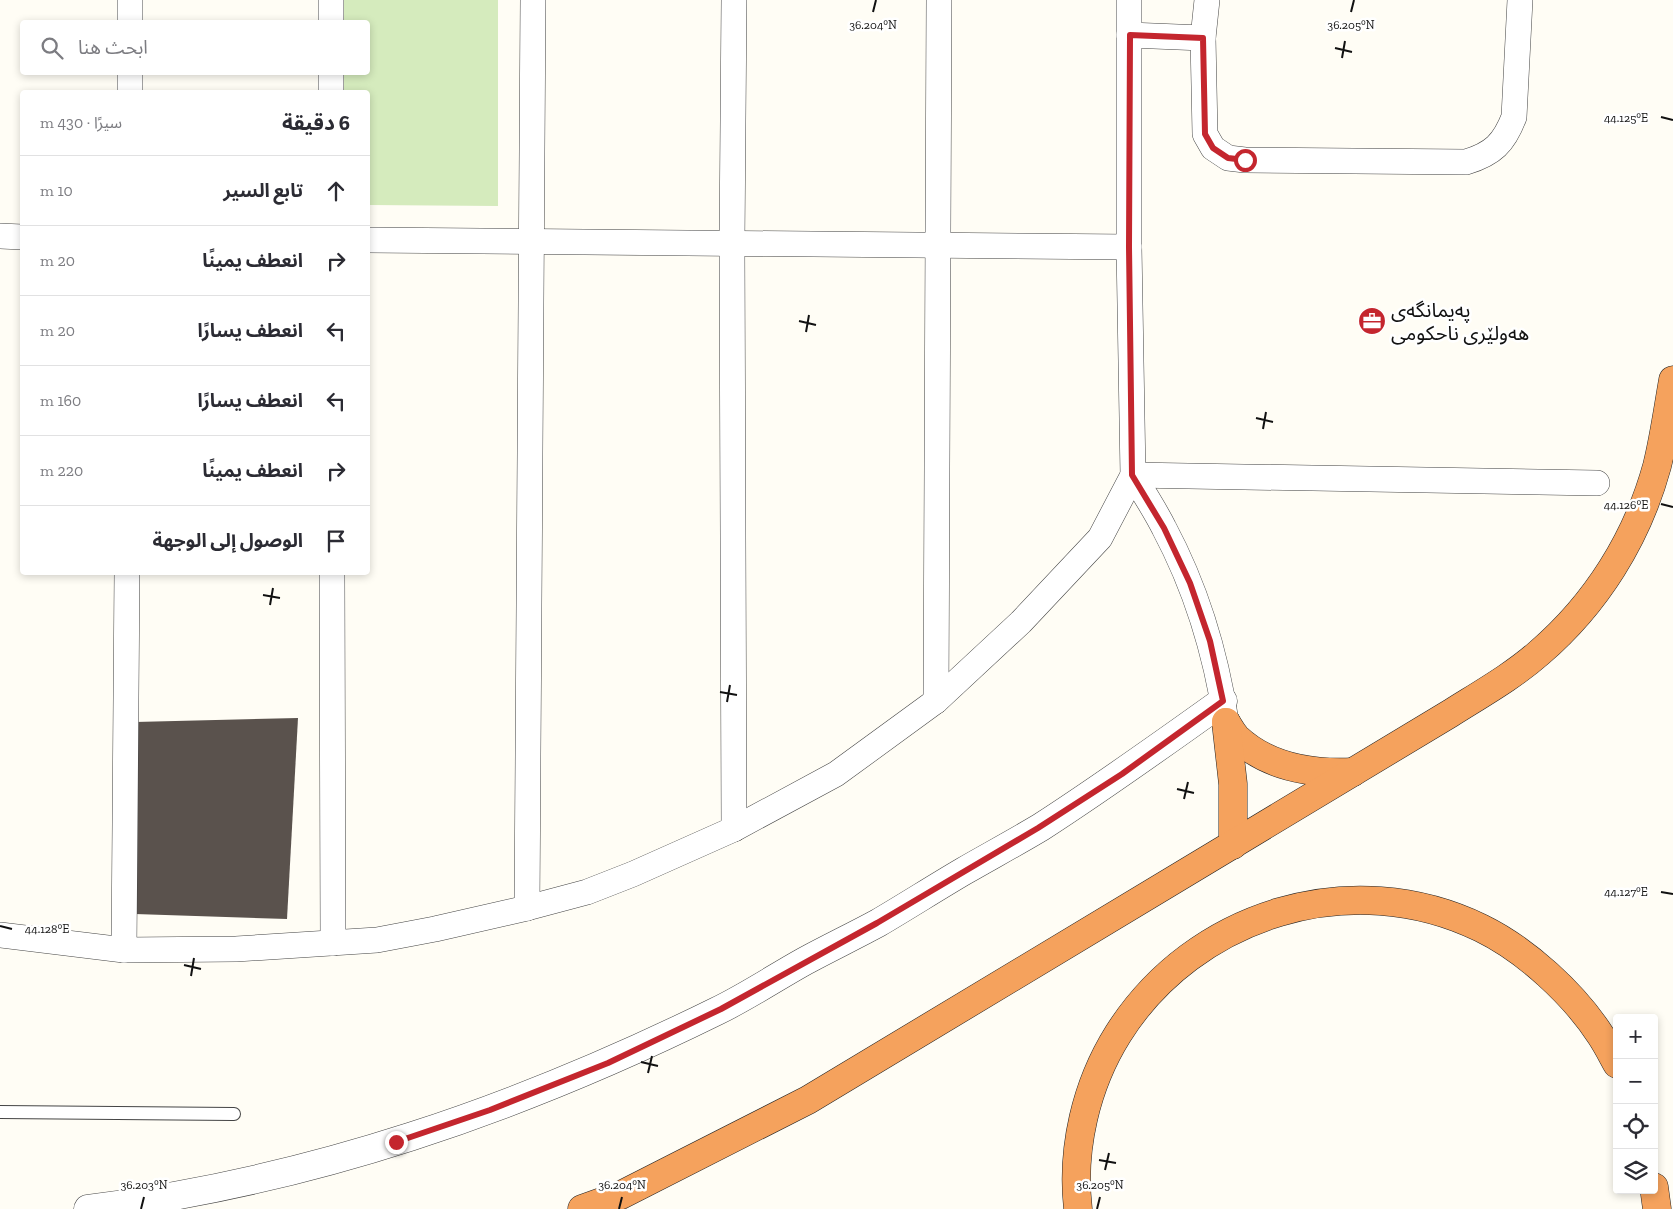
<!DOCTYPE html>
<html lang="ar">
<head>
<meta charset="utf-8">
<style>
  body { margin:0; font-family:"Zilla Slab","Noto Sans Arabic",serif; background:#f7f7f7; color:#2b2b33; direction:rtl }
  .controls { position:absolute; right:15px; bottom:15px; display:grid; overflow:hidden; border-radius:5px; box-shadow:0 2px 8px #0003 }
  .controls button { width:45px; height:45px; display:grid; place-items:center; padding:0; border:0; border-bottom:1px solid #e1e1e2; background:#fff; color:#2b2b33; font:25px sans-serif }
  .stop { position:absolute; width:15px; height:15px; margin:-11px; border:4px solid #c4262e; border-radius:50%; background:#fff }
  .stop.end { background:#c4262e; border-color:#fff; box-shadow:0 1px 5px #0008 }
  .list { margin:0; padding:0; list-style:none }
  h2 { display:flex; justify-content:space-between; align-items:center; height:65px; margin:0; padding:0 20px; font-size:21px }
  h2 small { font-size:16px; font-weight:400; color:#7c7c81 }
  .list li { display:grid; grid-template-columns:32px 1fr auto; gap:15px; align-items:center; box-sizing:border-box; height:70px; padding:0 20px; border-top:1px solid #e1e1e2 }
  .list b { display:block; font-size:19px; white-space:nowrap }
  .list em { font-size:16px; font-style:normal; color:#7c7c81 }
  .icon { flex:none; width:28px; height:28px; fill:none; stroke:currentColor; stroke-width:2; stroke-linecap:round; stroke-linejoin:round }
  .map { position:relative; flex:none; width:1673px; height:1209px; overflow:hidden; direction:ltr }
  .search { position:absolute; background:#fff; box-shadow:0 2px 8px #0003; left:20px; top:20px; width:350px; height:55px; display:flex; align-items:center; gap:12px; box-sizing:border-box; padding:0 18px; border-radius:5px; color:#7c7c81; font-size:19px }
  .panel { position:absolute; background:#fff; box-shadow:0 2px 8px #0003; left:20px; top:90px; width:350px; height:485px; border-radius:5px; direction:rtl }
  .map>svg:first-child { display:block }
  .green { fill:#d5ebbd }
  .building { fill:#5a524d }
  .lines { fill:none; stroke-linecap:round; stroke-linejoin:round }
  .service-casing { stroke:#444; stroke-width:14 }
  .minor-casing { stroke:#444; stroke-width:26 }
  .tertiary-casing { stroke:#444; stroke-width:29 }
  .motorway-casing { stroke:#222; stroke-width:29 }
  .service { stroke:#fff; stroke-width:12 }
  .minor { stroke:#fff; stroke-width:25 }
  .tertiary { stroke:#fff; stroke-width:28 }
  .motorway { stroke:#f5a25d; stroke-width:28 }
  .route { stroke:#c4262e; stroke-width:6 }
  .ticks { fill:none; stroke:#111; stroke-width:2 }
  .labels { text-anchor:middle; stroke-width:5; stroke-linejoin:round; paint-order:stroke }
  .poi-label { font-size:20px; fill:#111; stroke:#fff; text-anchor:start }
  .ticks-label { font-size:12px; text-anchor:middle; fill:#111; stroke:#fff; stroke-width:5; stroke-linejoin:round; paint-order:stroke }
</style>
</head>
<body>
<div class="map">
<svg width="1673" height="1209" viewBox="0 0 1673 1209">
  <rect width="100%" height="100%" fill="#fffdf5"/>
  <!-- green -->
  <path class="green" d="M330 0H498V206L368 205V92H329V73L368 72V22H330Z"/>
  <!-- building -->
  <path class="building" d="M298 718 287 919 135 914V722Z"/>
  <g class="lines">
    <!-- service casing -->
    <g class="service-casing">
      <path id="service" d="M0 1112 234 1114"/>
    </g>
    <!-- minor casing -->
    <g class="minor-casing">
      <g id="minor">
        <path d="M130 0V22"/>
        <path d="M734 0 732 243 734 829"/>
        <path d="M1207 0 1203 38 1205 134 1213 148 1228 158 1245 160 1466 162C1493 154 1504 143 1514 117L1520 0"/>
        <path d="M331 22V0"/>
        <path d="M1129 35 1203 38"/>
        <path d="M130 72V92"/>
        <path d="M331 92V72"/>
        <path d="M0 236 22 237"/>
        <path d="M368 240 1129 247"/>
        <path d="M1133 475 1597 483"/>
        <path d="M1133 475C1143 492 1155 510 1164 528 1196 588 1216 654 1226 721"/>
        <path d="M332 572 333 943"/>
        <path d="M936 701 939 0"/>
        <path d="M527 908 533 0"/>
        <path d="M0 935 124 950 236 949 377 940 435 929 527 908 587 892 633 874 734 829 836 774 936 701 1021 622 1100 538 1133 475 1129 247V0"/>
        <path d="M124 950 127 572"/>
      </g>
    </g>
    <!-- tertiary casing -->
    <g class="tertiary-casing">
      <path id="tertiary" d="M88 1209C311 1181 516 1110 717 1011 748 996 776 977 805 961 829 948 854 936 878 923 907 906 935 888 964 871 990 856 1016 842 1041 827 1103 787 1163 744 1223 701"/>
    </g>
    <!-- motorway casing -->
    <g class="motorway-casing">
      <g id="motorway">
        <path d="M1226 722C1229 727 1233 734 1237 738 1268 767 1312 774 1353 772"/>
        <path d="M1226 722 1233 784V845"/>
        <path d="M1654 1187 1657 1209"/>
        <path d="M582 1209 621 1195 808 1100 1451 713C1481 694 1513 676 1539 653 1596 604 1637 539 1657 466 1664 438 1668 408 1673 380"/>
        <path d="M1078 1209C1071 1149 1086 1085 1118 1034 1194 913 1352 865 1481 928 1526 950 1574 994 1601 1036 1607 1045 1612 1055 1617 1064"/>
      </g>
    </g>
    <!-- service -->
    <use href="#service" class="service"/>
    <!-- minor -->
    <use href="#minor" class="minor"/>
    <!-- tertiary -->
    <use href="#tertiary" class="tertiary"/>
    <!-- motorway -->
    <use href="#motorway" class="motorway"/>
  </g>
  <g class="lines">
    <!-- route -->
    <path class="route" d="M396 1142 490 1110 608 1063 721 1009 877 923 1038 828 1122 774 1223 701 1210 641 1190 583 1164 528 1132 475 1129 247 1130 35 1203 38 1205 134 1213 148 1228 158 1245 160"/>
  </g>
  <!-- ticks -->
  <path class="ticks" d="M873 12 876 0M1351 12 1354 0M1335 48 1352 52M1342 58 1345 41M1661 117 1673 120M799 321 816 325M806 332 809 315M1256 418 1273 422M1263 429 1266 412M1661 504 1673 507M263 595 280 598M270 605 273 588M720 692 737 695M727 702 730 685M1177 789 1194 793M1184 799 1188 782M1661 892 1673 894M0 926 12 929M184 965 201 969M191 976 194 958M641 1062 658 1066M648 1073 652 1056M1099 1160 1116 1163M1105 1170 1109 1153M141 1209 144 1197M619 1209 622 1197M1097 1209 1100 1197"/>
  <!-- icons -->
  <defs>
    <g id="office-disc" transform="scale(1.4375)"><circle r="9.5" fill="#c4262e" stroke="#fff"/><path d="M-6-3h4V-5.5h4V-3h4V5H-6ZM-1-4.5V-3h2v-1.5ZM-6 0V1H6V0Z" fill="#fff"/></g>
  </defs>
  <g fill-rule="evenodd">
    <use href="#office-disc" x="1372" y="321"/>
  </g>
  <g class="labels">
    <!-- poi labels -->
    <g class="poi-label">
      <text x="1391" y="317">پەیمانگەی<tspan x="1391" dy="23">هەولێری ناحکومی</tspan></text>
    </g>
  </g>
  <g class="ticks-label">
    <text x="873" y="29">36.204°N</text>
    <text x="1351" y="29">36.205°N</text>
    <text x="1626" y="122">44.125°E</text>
    <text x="1626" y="509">44.126°E</text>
    <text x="1626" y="896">44.127°E</text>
    <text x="47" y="933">44.128°E</text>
    <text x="144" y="1189">36.203°N</text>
    <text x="622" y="1189">36.204°N</text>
    <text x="1100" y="1189">36.205°N</text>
  </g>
</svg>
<div class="controls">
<button>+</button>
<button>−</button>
<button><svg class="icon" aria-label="locate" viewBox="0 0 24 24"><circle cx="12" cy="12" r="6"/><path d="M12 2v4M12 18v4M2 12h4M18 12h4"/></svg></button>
<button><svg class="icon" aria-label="layers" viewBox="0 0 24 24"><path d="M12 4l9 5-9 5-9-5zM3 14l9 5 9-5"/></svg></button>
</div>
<div class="stop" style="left:1245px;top:160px"></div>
<div class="stop end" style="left:396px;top:1142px"></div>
<div class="search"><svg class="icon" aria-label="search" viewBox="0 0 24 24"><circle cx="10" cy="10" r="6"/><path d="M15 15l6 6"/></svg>ابحث هنا</div>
<section class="panel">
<h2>6 دقيقة<small>سيرًا · 430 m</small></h2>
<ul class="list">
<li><svg class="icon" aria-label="ahead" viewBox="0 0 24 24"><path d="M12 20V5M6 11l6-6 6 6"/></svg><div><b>تابع السير</b></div><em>10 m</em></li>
<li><svg class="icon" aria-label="right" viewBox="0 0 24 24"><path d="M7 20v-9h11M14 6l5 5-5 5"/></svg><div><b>انعطف يمينًا</b></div><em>20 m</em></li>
<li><svg class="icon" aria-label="left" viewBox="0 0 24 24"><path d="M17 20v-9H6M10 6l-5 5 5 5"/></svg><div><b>انعطف يسارًا</b></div><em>20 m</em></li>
<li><svg class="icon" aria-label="left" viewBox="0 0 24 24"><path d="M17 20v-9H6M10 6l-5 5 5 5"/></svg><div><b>انعطف يسارًا</b></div><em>160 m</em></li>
<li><svg class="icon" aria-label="right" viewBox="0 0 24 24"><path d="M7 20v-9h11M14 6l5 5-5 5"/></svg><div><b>انعطف يمينًا</b></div><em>220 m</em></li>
<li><svg class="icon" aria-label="arrive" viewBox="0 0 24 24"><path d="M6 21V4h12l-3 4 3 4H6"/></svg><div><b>الوصول إلى الوجهة</b></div></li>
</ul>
</section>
</div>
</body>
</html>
